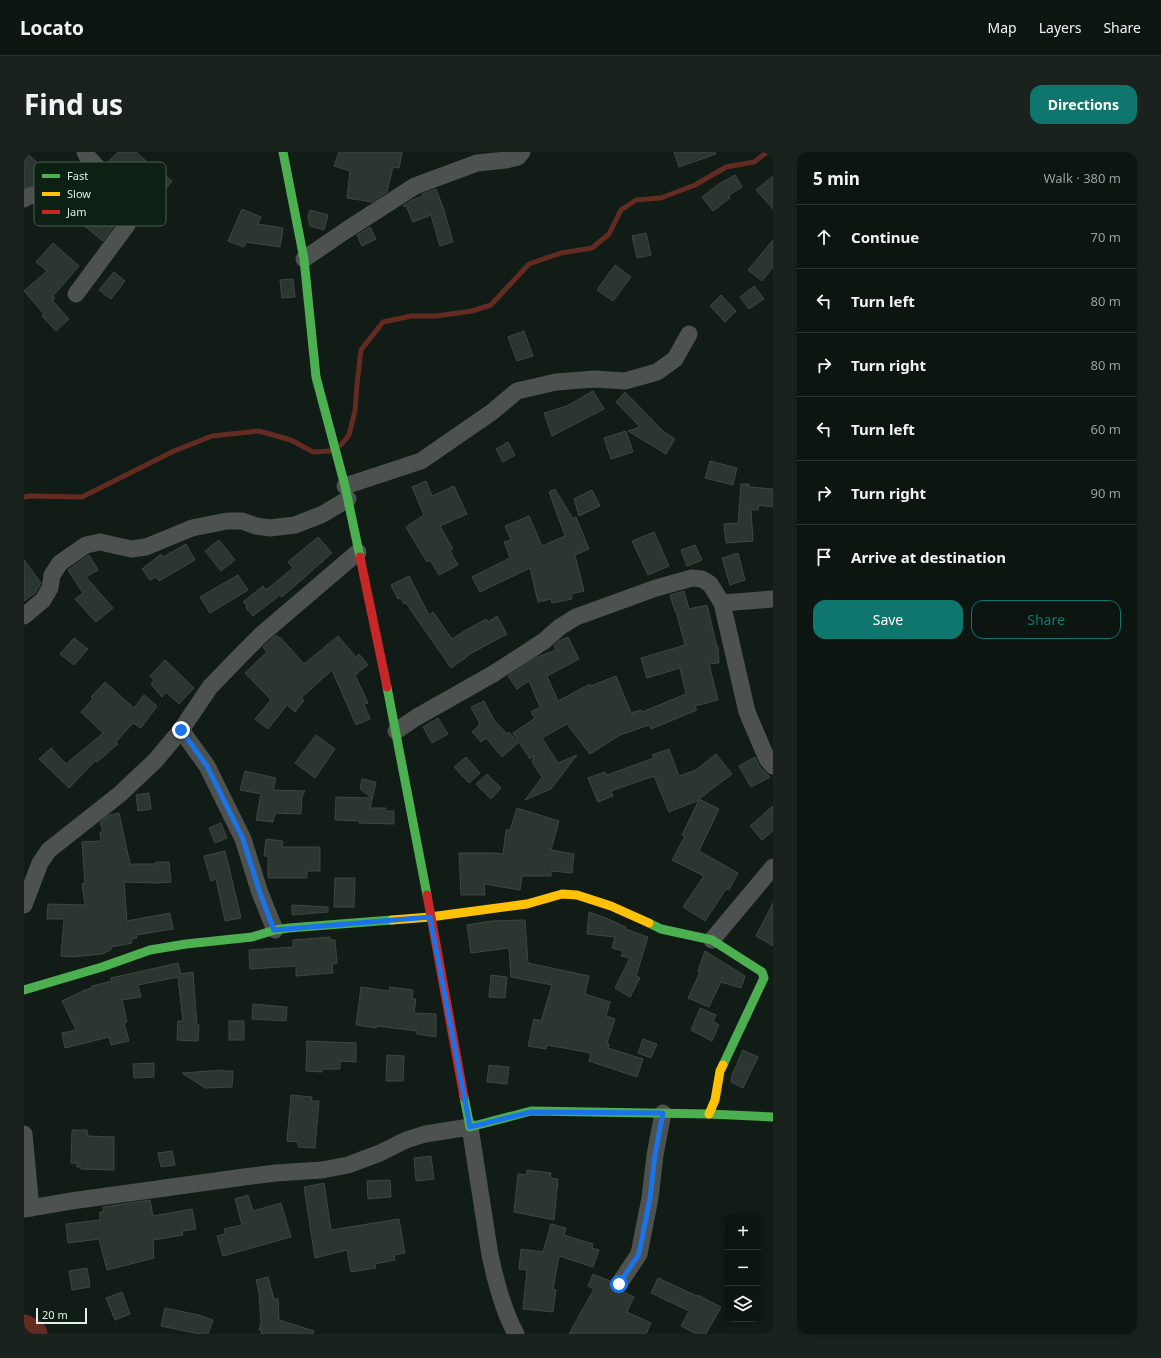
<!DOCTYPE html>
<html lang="en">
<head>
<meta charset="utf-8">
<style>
  body { margin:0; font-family:"Noto Sans",sans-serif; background:#1a221e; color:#f1f3f6 }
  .controls { position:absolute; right:12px; bottom:12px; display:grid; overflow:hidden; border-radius:8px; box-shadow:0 2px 10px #0003 }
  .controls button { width:36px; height:36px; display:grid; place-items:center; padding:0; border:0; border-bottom:1px solid #2c3430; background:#0c1510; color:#f1f3f6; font:20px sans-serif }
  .scale { position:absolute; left:12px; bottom:10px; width:51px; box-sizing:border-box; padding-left:4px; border:2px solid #e1eee5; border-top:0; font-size:11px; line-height:14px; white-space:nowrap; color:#e1eee5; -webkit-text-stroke:3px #0c2014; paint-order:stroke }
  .stop { position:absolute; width:12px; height:12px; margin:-9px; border:3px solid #1a73e8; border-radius:50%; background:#fff }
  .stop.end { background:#1a73e8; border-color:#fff; box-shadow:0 1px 4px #0008 }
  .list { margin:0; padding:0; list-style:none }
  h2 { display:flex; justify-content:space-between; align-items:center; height:52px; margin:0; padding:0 16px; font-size:17px }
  h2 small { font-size:13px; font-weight:400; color:#9a9f9f }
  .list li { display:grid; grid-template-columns:26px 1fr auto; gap:12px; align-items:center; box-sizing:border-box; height:64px; padding:0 16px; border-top:1px solid #2c3430 }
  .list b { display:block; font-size:15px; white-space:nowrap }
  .list em { font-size:13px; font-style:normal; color:#9a9f9f }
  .actions { display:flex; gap:8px; padding:12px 16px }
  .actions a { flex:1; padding:9px 0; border:1px solid #0f766e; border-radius:12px; text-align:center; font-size:14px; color:#0f766e }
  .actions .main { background:#0f766e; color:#fff }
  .icon { flex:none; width:22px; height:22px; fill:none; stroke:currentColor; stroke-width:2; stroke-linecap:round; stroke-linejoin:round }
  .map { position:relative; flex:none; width:749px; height:1182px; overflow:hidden; border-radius:12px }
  header { display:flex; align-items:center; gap:24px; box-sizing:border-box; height:56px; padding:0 20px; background:#0c1510; border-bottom:1px solid #2c3430 }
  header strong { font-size:19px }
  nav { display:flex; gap:22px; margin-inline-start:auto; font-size:14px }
  .intro { display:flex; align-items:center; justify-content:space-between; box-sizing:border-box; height:96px; padding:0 24px }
  h1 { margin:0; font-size:28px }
  .button { padding:10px 18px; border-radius:12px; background:#0f766e; color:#fff; font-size:14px; font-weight:700 }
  main { display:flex; gap:24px; padding:0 24px }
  aside { flex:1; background:#0c1510; border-radius:12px; box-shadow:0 2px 10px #0003 }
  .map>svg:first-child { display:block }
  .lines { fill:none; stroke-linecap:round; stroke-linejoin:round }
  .stream { stroke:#642b23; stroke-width:5 }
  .river { stroke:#642b23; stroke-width:31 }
  .building { fill:#2a362f; stroke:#3e4742 }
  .street { stroke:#4d5250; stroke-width:17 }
  .fast { stroke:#4caf50; stroke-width:9 }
  .slow { stroke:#ffc107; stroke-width:9 }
  .jam { stroke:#c62828; stroke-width:9 }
  .route { stroke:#1a73e8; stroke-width:5 }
  .key { fill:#0c2014; stroke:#4c5e53; stroke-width:1 }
  .key-label { font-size:11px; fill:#e1eee5 }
</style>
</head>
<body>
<header>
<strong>Locato</strong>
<nav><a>Map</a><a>Layers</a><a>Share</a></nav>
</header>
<div class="intro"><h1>Find us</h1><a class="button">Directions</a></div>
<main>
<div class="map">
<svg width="749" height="1182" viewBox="0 0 749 1182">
  <rect width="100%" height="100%" fill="#101c15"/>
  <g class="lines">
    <!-- stream -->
    <g class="stream">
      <path d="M317 293 325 283 331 259 333 232 337 198 359 170 387 164H412L448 159 467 153 505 112 537 101 568 96 585 82 597 58 612 48 637 46 671 33 702 15 730 10 743 0"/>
      <path d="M0 345 6 344 58 345 150 299 188 284 235 279 267 288 289 300 306 299"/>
    </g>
    <!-- river -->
    <path class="river" d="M0 1178 8 1182"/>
  </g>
  <!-- building -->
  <g class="building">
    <path d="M0 0H2L23 20 9 34 0 36Z"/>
    <path d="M94 0H112L131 17 132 16 148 29 137 43 117 27 110 37 83 11Z"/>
    <path d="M315 0H378L375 16 369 15 363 40 348 50 323 46 326 19 310 14Z"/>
    <path d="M650 0H691L692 2 655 15Z"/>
    <path d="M711 23 718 35 704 44 706 46 689 59 678 45 695 32Z"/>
    <path d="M749 24V57L732 38Z"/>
    <path d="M412 37 420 58 429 90 416 94 407 63 389 70 383 56 385 55 379 54 388 48 399 44 398 42Z"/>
    <path d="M70 56 91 72 79 89 58 72Z"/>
    <path d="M218 57 237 65 234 72 259 76 256 95 222 90 220 95 204 89Z"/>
    <path d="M286 58 304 63 300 78 286 74 284 64Z"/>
    <path d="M346 75 352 87 338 94 333 83Z"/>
    <path d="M622 81 627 103 613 106 608 84Z"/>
    <path d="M749 88V115L738 129 724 118Z"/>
    <path d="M29 91 55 114 29 144 31 146 28 148 45 167 32 179 18 164 20 162 0 139 23 119 12 110Z"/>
    <path d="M591 113 607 125 589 149 573 138Z"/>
    <path d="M90 120 101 129 87 147 75 138Z"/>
    <path d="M269 127 271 145 258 146 256 128Z"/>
    <path d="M730 134 740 147 725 157 716 145Z"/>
    <path d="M697 143 712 159 701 170 686 154Z"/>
    <path d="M500 179 509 204 493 209 484 185Z"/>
    <path d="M569 239 580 257 528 284 520 261 543 254Z"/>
    <path d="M601 240 639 279 651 287 642 302 604 279 616 275 592 250Z"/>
    <path d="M602 279 609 300 587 307 580 286Z"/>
    <path d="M484 290 491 303 479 310 472 297Z"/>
    <path d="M686 309 713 316 709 333 681 326Z"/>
    <path d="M402 329 408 344 430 334 443 362 416 374 429 397 426 399 434 413 415 423 406 408 403 410 382 375 400 363 388 335Z"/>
    <path d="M717 332H725V335L749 337V355L735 353 734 358H727L729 389 702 391 700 372 714 371Z"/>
    <path d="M531 337 549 367 552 365 565 397 551 403 560 439 547 442 548 447 528 451 527 447 514 450 506 416 456 440 448 425 486 406 480 390 487 388 481 374 505 364 518 394 541 384 525 340Z"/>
    <path d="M568 338 576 354 555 364 550 347Z"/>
    <path d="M630 380 645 414 624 423 608 389Z"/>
    <path d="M294 385 308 401 258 445 256 443 229 464 222 456 223 454 219 450 239 434 242 438 269 416 264 410Z"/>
    <path d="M195 388 211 408 197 419 181 399Z"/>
    <path d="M162 392 171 408 135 429 132 425 126 428 118 417 137 402 139 405Z"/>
    <path d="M671 393 678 408 663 414 657 398Z"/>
    <path d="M714 401 721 428 706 433 698 406Z"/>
    <path d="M65 403 74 418 62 425 89 456 72 470 51 447 59 441 44 418Z"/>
    <path d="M0 408 17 431 11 441 0 449Z"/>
    <path d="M214 423 224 438 186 461 176 445Z"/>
    <path d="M385 424 405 463 409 460 428 487 442 478 462 467 464 470 473 464 483 482 444 503V504L427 516 382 451 380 452 377 446 374 447 367 433Z"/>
    <path d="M660 439 665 457 683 453 693 495H694L695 511 685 512 694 548 671 554 673 558 627 577 625 573 596 583 566 602 543 572 518 586 534 611 553 603 527 637 501 648 518 625 508 610 510 603 506 607 489 581 511 566 507 560 516 555 505 529 493 537 484 524 513 505 532 498 530 494 535 489 544 485 555 507 523 524 534 549 566 532 567 534 592 524 607 561 617 558 618 560 662 542 656 516 623 526 617 506 661 493 652 459H651L646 443Z"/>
    <path d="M252 483 255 486 256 485 280 512 314 484 332 505 335 502 344 513 331 523 344 551 340 552 346 567 332 573 308 518 277 546 280 548 271 560 263 553 244 577 231 567 247 548 221 521 243 500 239 495Z"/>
    <path d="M50 486 64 497 50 513 36 502Z"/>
    <path d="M141 508 170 536 155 552 142 540 138 545 127 532 130 528 126 524Z"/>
    <path d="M81 530 110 556 120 543 133 554 117 576 109 571 92 590 94 592 73 610 71 609 45 636 15 607 27 596 42 612 79 581 57 560 69 547 67 545Z"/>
    <path d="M460 549 470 568 483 582 485 580 494 591 478 605 462 586 457 590 448 580 456 572 447 555Z"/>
    <path d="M414 566 424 582 408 591 399 575Z"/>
    <path d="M292 583 311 597 291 626 271 611Z"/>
    <path d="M645 597 655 624 672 618 692 602 708 622 675 647 695 657 675 699 714 721 705 738 702 737 681 769 659 755 680 724 648 708 661 684 658 683 675 648 645 660 630 624 587 639 589 644 574 650 564 626 581 620 583 623 630 606 628 603Z"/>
    <path d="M442 605 456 621 445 631 430 615Z"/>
    <path d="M731 605 735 614 746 625 727 635 715 614Z"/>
    <path d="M221 619 252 626 249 638 281 639 278 644 277 662 251 661 249 670 232 668 237 642 216 638Z"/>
    <path d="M463 622 477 636 467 647 452 632Z"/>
    <path d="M338 627 352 630 346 656H362L361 659H370V672L335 671 336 669 311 668 312 645 348 646 336 637Z"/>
    <path d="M125 641 127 657 114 659 112 643Z"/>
    <path d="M749 654V679L738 688 726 674Z"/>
    <path d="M493 656 535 669 527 698 550 702 548 721 527 719V724H498L496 738 460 732 461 743H437L435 701H470L479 702 482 678H486Z"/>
    <path d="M95 661 106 712H132V710H145L147 730 133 731 100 730 103 769 146 761 149 777 112 783 113 786 107 787 108 791 87 795V798L78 802 48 805 37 804 40 767H23L24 752 61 753 58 732 61 731 58 690 77 689 76 680H79L76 670 85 663Z"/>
    <path d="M197 671 203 686 191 691 185 676Z"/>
    <path d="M242 687 259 689 258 695H296V719H283V726H244V704H240Z"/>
    <path d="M201 699 217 766 201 769 192 727 187 729 180 704Z"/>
    <path d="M311 726H331L330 755H310Z"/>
    <path d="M749 751V794L732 784Z"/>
    <path d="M268 753 304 755V760L268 763Z"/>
    <path d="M565 760 582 766 602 775 601 777 624 785 612 824 616 826 606 845 591 836 606 806 597 804 599 799 588 796 591 785 563 782Z"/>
    <path d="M501 768 504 811 565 824 561 842 586 850 582 864 591 867 583 891 585 892 584 896 619 907 613 925 565 909 567 901 523 893 522 897 504 894 510 867 517 869 528 833 487 825 485 796 447 801 443 773 467 769Z"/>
    <path d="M306 785V788H311L313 811 308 812 309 821 272 824V814L226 817 225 798 269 795V788Z"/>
    <path d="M681 799 721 824 717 836 697 830 685 855 664 846 676 820 674 819Z"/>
    <path d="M154 811 157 822 169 820 173 873H175L174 889 153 888 154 869H159L154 825 114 833 117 845 98 848 103 870 100 871 105 889 87 893 85 885 41 896 38 881 52 878 38 849 61 838 68 836V834L88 829 87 826Z"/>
    <path d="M467 823 483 825 481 846 465 845Z"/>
    <path d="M337 835 365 839 366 835 389 838 388 847H392L390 861 412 862V885L393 882V879L353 874 352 876 332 873Z"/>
    <path d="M229 852 263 855 262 869 228 867Z"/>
    <path d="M676 856 692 863 689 869 695 873 688 889 667 878Z"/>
    <rect x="205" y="869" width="15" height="19"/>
    <path d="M619 887 633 892 627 906 614 901Z"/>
    <path d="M283 889 332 891V910L316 909V917H298V920L282 919Z"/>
    <path d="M719 898 734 905 719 936 707 930 708 923Z"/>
    <path d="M363 903 380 904 379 929H362Z"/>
    <path d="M130 911V925L110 926 109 912Z"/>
    <path d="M465 913 485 915 483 932 463 930Z"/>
    <path d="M200 918V919H209L208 935 181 936 158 921Z"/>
    <path d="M267 943 288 945 287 949H295L291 996 274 995V990L263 989Z"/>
    <path d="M48 978H63L64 984 90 985V1018L57 1017V1015H53V1011H47Z"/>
    <path d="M148 999 151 1013 137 1015 134 1001Z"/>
    <path d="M407 1004 410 1027 392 1029 390 1006Z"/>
    <path d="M503 1018 527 1021 526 1026 534 1027 530 1068 490 1060 494 1022 502 1023Z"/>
    <path d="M366 1028 367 1045 344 1047 343 1029Z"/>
    <path d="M300 1031 307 1078 375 1067 381 1101 370 1103 371 1108 351 1112 352 1116 327 1120 323 1098 291 1106 280 1035Z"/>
    <path d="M224 1043 229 1059 257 1051 267 1085 199 1104 193 1084 201 1082 200 1077 218 1073 211 1047Z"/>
    <path d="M126 1048 129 1064 168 1057 172 1077 158 1079 159 1083 129 1088 130 1106 83 1118 75 1087 44 1091 42 1072 76 1068V1060H79V1055Z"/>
    <path d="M527 1072 542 1076 540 1083 569 1092 568 1096 575 1098 569 1115 535 1104 529 1137 532 1138 529 1160 499 1157 503 1118 495 1117 497 1097 519 1100Z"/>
    <path d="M63 1116 66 1135 48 1138 45 1119Z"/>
    <path d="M569 1122 586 1129V1136L590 1140 595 1142 600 1140 610 1145 603 1160 627 1171 622 1182H545L570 1137 564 1134Z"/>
    <path d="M244 1125 250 1147H254L255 1168 290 1179 289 1182H237L238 1178H235L237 1171 235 1140 232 1128Z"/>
    <path d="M634 1126 673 1144 674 1143 697 1155 682 1182H672L657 1174 665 1159 627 1141Z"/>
    <path d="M98 1140 106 1162 91 1168 82 1146Z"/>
    <path d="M141 1156 175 1163 189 1168 184 1182H175L137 1174Z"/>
  </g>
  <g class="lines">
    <!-- street -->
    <g class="street">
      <path d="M0 47C13 36 36 54 51 47 60 43 73 30 81 24"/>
      <path d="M280 107 324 77 391 34 453 11 482 8 494 5 498 0"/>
      <path d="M52 142 103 73 102 57 81 24 63 4 61 0"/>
      <path d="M321 334 397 309 468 260 493 239 532 230 571 227 601 229 633 220 651 207 665 182"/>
      <path d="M698 451 749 447"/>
      <path d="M0 464 19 448 26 436 28 423 36 411 62 393 76 390 107 397 122 395 168 376 203 369H218L232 374 246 376 271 373 299 362 324 347"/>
      <path d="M157 578 183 614 219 687 236 741 251 778"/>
      <path d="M372 579 393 565 469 522 520 489 536 475 552 465 632 436 668 426 678 427 686 432 698 451 723 560 743 607 749 614"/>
      <path d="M0 753 16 711 25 698 96 642 116 623 131 609 157 578 186 535 217 503 238 482 334 400"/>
      <path d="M688 788 749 715"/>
      <path d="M0 982 7 1056"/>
      <path d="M0 1057 47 1049 220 1025 252 1021 298 1018 324 1013 356 1001 382 988 401 982 446 975 466 1103C472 1130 479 1158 492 1182"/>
      <path d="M595 1132 615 1102 626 1046 631 1003 639 961"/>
    </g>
    <!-- fast -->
    <g class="fast">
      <path d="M259 0 280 107 292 225 321 334 336 405"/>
      <path d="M363 535 403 743"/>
      <path d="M625 771 637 777 688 788 738 820 740 826 699 913"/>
      <path d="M0 838 78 815 126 798 162 792 228 785 251 778 265 776 368 768"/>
      <path d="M440 945 446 975 507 959 685 962 749 965"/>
    </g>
    <!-- slow -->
    <g class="slow">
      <path d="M368 768 406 765 503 752 538 742 553 743 587 754 625 771"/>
      <path d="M685 962 691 948 696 919 699 913"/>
    </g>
    <!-- jam -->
    <g class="jam">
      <path d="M336 405 363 535"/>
      <path d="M403 743 440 945"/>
    </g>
  </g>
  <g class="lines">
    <!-- route -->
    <path class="route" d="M157 578 183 614 219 687 236 741 250 778 406 765 446 975 507 960 639 961 631 1003 626 1046 615 1102 595 1132"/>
  </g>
  <!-- legend -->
  <rect x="10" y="10" width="132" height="64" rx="6" class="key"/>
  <rect x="18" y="22" width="18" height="4" fill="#4caf50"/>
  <rect x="18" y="40" width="18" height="4" fill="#ffc107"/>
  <rect x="18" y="58" width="18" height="4" fill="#c62828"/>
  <g class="key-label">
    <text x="43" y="28">Fast</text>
    <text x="43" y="46">Slow</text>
    <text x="43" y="64">Jam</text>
  </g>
</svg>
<div class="controls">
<button>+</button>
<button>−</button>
<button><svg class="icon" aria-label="layers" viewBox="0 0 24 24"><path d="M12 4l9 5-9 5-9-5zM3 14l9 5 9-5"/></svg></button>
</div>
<div class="scale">20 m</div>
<div class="stop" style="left:595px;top:1132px"></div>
<div class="stop end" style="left:157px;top:578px"></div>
</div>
<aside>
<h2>5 min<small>Walk · 380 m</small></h2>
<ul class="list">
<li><svg class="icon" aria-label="ahead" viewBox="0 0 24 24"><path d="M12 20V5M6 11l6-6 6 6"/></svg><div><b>Continue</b></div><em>70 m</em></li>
<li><svg class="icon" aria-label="left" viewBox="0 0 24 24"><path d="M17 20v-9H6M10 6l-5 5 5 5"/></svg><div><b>Turn left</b></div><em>80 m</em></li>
<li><svg class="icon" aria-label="right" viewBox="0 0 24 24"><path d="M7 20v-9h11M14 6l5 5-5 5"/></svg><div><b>Turn right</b></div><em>80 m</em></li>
<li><svg class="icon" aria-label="left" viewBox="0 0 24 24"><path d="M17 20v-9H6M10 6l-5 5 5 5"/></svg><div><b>Turn left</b></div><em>60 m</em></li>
<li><svg class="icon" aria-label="right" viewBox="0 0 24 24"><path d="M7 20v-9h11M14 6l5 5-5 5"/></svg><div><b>Turn right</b></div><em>90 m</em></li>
<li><svg class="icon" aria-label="arrive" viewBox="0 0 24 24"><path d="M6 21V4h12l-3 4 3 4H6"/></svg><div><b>Arrive at destination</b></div></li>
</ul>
<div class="actions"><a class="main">Save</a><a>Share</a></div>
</aside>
</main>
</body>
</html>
